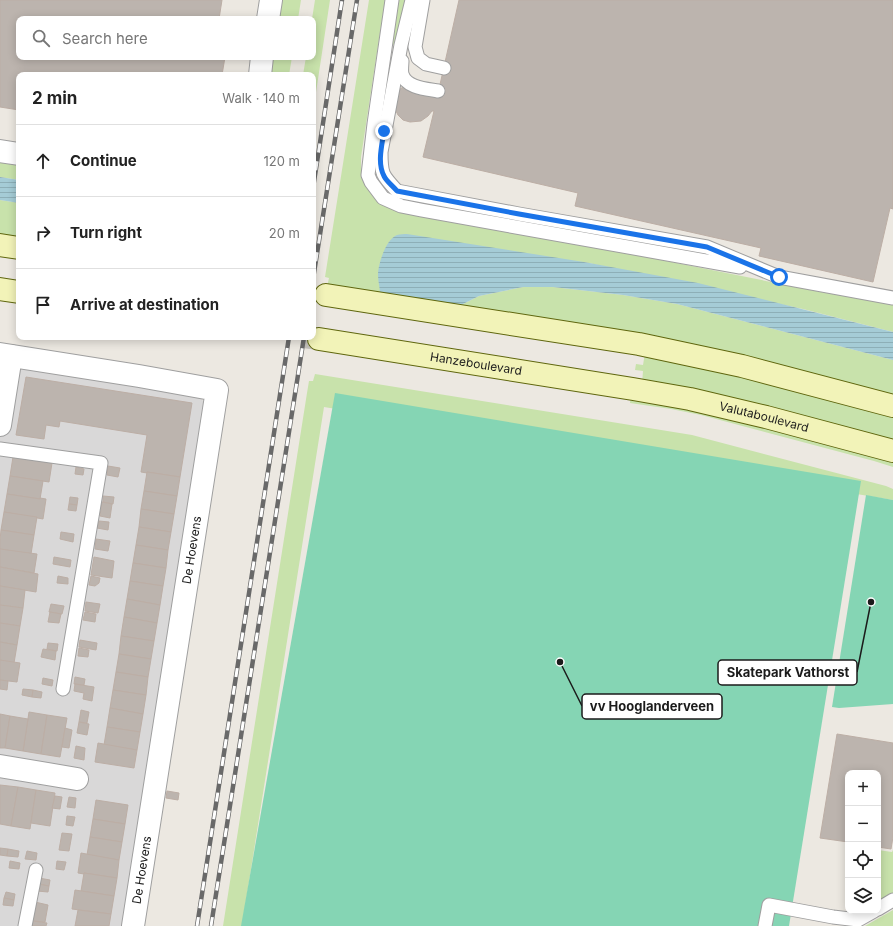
<!DOCTYPE html>
<html lang="en">
<head>
<meta charset="utf-8">
<style>
  body { margin:0; font-family:Inter,sans-serif; background:#f2f2f2; color:#222 }
  .controls { position:absolute; right:12px; bottom:12px; display:grid; overflow:hidden; border-radius:8px; box-shadow:0 2px 10px #0003 }
  .controls button { width:36px; height:36px; display:grid; place-items:center; padding:0; border:0; border-bottom:1px solid #e0e0e0; background:#fff; color:#222; font:20px sans-serif }
  .stop { position:absolute; width:12px; height:12px; margin:-9px; border:3px solid #1a73e8; border-radius:50%; background:#fff }
  .stop.end { background:#1a73e8; border-color:#fff; box-shadow:0 1px 4px #0008 }
  .list { margin:0; padding:0; list-style:none }
  h2 { display:flex; justify-content:space-between; align-items:center; height:52px; margin:0; padding:0 16px; font-size:17px }
  h2 small { font-size:13px; font-weight:400; color:#767676 }
  .list li { display:grid; grid-template-columns:26px 1fr auto; gap:12px; align-items:center; box-sizing:border-box; height:72px; padding:0 16px; border-top:1px solid #e0e0e0 }
  .list b { display:block; font-size:15px; white-space:nowrap }
  .list em { font-size:13px; font-style:normal; color:#767676 }
  .icon { flex:none; width:22px; height:22px; fill:none; stroke:currentColor; stroke-width:2; stroke-linecap:round; stroke-linejoin:round }
  .map { position:relative; flex:none; width:893px; height:926px; overflow:hidden }
  .search { position:absolute; background:#fff; box-shadow:0 2px 10px #0003; left:16px; top:16px; width:300px; height:44px; display:flex; align-items:center; gap:10px; box-sizing:border-box; padding:0 14px; border-radius:8px; color:#767676; font-size:15px }
  .panel { position:absolute; background:#fff; box-shadow:0 2px 10px #0003; left:16px; top:72px; width:300px; height:268px; border-radius:8px }
  .map>svg:first-child { display:block }
  .residential { fill:#d9d8d8 }
  .grass { fill:#c8e2ab }
  .pitch { fill:#85d5b4 }
  .water { fill:url(#water-rules) }
  .building { fill:#bcb4ae; stroke:#bcaea5 }
  .lines { fill:none; stroke-linecap:round; stroke-linejoin:round }
  .secondary-tunnel { stroke:#c2bfb9; stroke-width:22; stroke-dasharray:22 11; stroke-linecap:butt }
  .service-casing { stroke:#9f9f9f; stroke-width:15 }
  .minor-casing { stroke:#9f9f9f; stroke-width:24 }
  .secondary-casing { stroke:#5f660e; stroke-width:24 }
  .service { stroke:#fff; stroke-width:13 }
  .minor { stroke:#fff; stroke-width:22 }
  .secondary { stroke:#f2f3b8; stroke-width:22 }
  .rail-casing { stroke:#696969; stroke-width:4.5 }
  .rail { stroke:#fff; stroke-width:3; stroke-dasharray:9; stroke-linecap:butt }
  .route { stroke:#1a73e8; stroke-width:5 }
  .labels { text-anchor:middle; stroke-width:4; stroke-linejoin:round; paint-order:stroke }
  .street-label { font-size:12px; fill:#1b1b1b; stroke:#fff }
  .leader { fill:none; stroke:#1b1b1b; stroke-width:1.5 }
  .callout-dot { fill:#1b1b1b; stroke:#fff; stroke-width:1.5 }
  .callout { fill:#fff; stroke:#1b1b1b; stroke-width:1.5 }
  .callout-label { font-size:13px; text-anchor:middle; font-weight:bold; fill:#1b1b1b }
</style>
</head>
<body>
<div class="map">
<svg width="893" height="926" viewBox="0 0 893 926">
  <defs>
    <pattern id="water-rules" width="6" height="5" patternUnits="userSpaceOnUse"><rect width="6" height="5" fill="#a5ccd6"/><path d="M0 2.5h6" fill="none" stroke="#8dafb7"/></pattern>
  </defs>
  <rect width="100%" height="100%" fill="#ece8e1"/>
  <!-- residential -->
  <path class="residential" d="M0 365 201 396 204 404 122 926H0Z"/>
  <!-- grass -->
  <g class="grass">
    <path d="M277 0H301L298 19H274Z"/>
    <path d="M315 0H330L313 112V75H303L306 57H313V19H312Z"/>
    <path d="M369 0H385L361 157V167L363 177 381 203 391 209 405 213 547 237 826 293 862 294 893 301V332L803 309 584 262 380 294 327 287 329 278 325 277Z"/>
    <path d="M398 0H405L396 44 394 45 392 44Z"/>
    <path d="M268 57H292L289 75H266Z"/>
    <path d="M0 152 19 154V180L0 177Z"/>
    <path d="M0 200 19 203V238L0 235Z"/>
    <path d="M523 287H553L623 295 677 304 893 360V401L457 307 479 296Z"/>
    <path d="M645 353 893 413V446L642 384 643 371 635 370 636 364 643 365Z"/>
    <path d="M315 374 692 435 886 486 893 489V500L324 407 242 926H223L307 393 309 381H313Z"/>
    <path d="M631 396 893 458V467L874 461 701 415 671 409 630 403Z"/>
    <path d="M878 850 892 852 893 850V893L878 901Z"/>
    <path d="M893 910V926H865Z"/>
  </g>
  <!-- pitch -->
  <g class="pitch">
    <path d="M335 393 861 481 789 926H241Z"/>
    <path d="M866 495 893 500V704L839 708 832 707Z"/>
  </g>
  <!-- water -->
  <g class="water">
    <path d="M0 177 19 180V203L0 200Z"/>
    <path d="M407 234 584 262 698 283 893 332V360L677 304 623 295 553 287H523L479 296 457 307 380 294C380 288 378 281 378 275 378 264 386 239 397 235 400 234 404 234 407 234Z"/>
  </g>
  <!-- building -->
  <g class="building">
    <path d="M0 0H222L219 19H19V57H225L222 75H19V110L0 107Z"/>
    <path d="M459 0H893V209L890 208 873 282 759 256 761 248 575 206 578 193 423 157 434 111H432L428 116 421 121 410 122 403 120 398 115 394 107 399 90 404 86 439 89Z"/>
    <path d="M26 377 192 403 180 477 147 472V473L141 472 147 435 60 421 59 427 46 425 44 439 16 435Z"/>
    <path d="M13 457 52 463 49 482 10 476Z"/>
    <path d="M108 466 120 468 118 477 107 475Z"/>
    <path d="M76 467 84 469 83 475 75 474Z"/>
    <path d="M147 472 180 477 177 496 144 491Z"/>
    <path d="M10 476 43 481 40 499 7 494Z"/>
    <path d="M144 491 177 496 174 514 141 509Z"/>
    <path d="M7 494 40 499V498L46 499 43 519 4 512Z"/>
    <path d="M103 496 114 497 113 504 103 502Z"/>
    <path d="M70 497 78 498 77 505 69 504Z"/>
    <path d="M102 502 112 504 110 518 100 516Z"/>
    <path d="M69 504 77 505 76 511 68 510Z"/>
    <path d="M141 509 174 514 171 532 139 527Z"/>
    <path d="M4 512 37 517 34 535 1 530Z"/>
    <path d="M99 521 109 522 108 530 97 528Z"/>
    <path d="M139 527 171 532 168 550 136 545Z"/>
    <path d="M1 530 34 535 31 554 0 549V540Z"/>
    <path d="M61 532 74 534 73 542 60 539Z"/>
    <path d="M96 539 110 541 108 551 95 549Z"/>
    <path d="M136 545 168 550 166 568 133 563Z"/>
    <path d="M0 549 37 554 34 573 0 567Z"/>
    <path d="M54 557 71 560 70 567 53 564Z"/>
    <path d="M94 557 114 561 112 578 91 575Z"/>
    <path d="M133 563 166 568 163 586 130 581Z"/>
    <path d="M0 567 38 574 36 592 0 586Z"/>
    <path d="M58 576 68 578V584L57 583Z"/>
    <path d="M91 576 100 578 99 583 95 586 89 585Z"/>
    <path d="M130 581 163 586 160 605 127 599Z"/>
    <path d="M0 586 25 590 23 608 0 605Z"/>
    <path d="M127 599 160 605 157 623 124 617Z"/>
    <path d="M86 602 100 604 98 613 85 611Z"/>
    <path d="M51 604 64 606 62 614 49 612Z"/>
    <path d="M0 605 23 608 20 626 0 623Z"/>
    <path d="M50 612 61 614 59 623 48 622Z"/>
    <path d="M85 612 96 614 95 622 83 620Z"/>
    <path d="M124 617 157 623 154 641 121 636Z"/>
    <path d="M0 623 20 626 17 645 0 642Z"/>
    <path d="M121 636 154 641 151 659 119 654Z"/>
    <path d="M80 640 97 643 96 650 79 647Z"/>
    <path d="M0 642 17 645 14 663 0 660Z"/>
    <path d="M48 643 58 644 57 651 47 649Z"/>
    <path d="M79 648 89 650 88 657 78 656Z"/>
    <path d="M43 649 56 651 55 660 41 657Z"/>
    <path d="M119 654 151 659 148 677 116 672Z"/>
    <path d="M0 660 20 663 17 682 0 680Z"/>
    <path d="M116 672 148 677 146 695 113 690Z"/>
    <path d="M75 677 85 679 84 685 74 684Z"/>
    <path d="M43 678 53 680 52 686 42 684Z"/>
    <path d="M0 680 8 681 7 690 0 689Z"/>
    <path d="M75 684 94 687 92 701 83 699 84 693 74 691Z"/>
    <path d="M23 689 33 690 32 697 22 695Z"/>
    <path d="M33 690 42 692 41 698 32 697Z"/>
    <path d="M113 690 146 695 143 714 110 708Z"/>
    <path d="M110 708 143 714 140 732 107 727Z"/>
    <path d="M81 710 89 712 87 723 79 722Z"/>
    <path d="M29 712 47 715 41 754 23 751Z"/>
    <path d="M0 714 10 716 5 748H0Z"/>
    <path d="M47 715 67 718 60 757 41 754Z"/>
    <path d="M10 716 28 719 23 751 5 748Z"/>
    <path d="M79 722 89 724 87 735 77 733Z"/>
    <path d="M107 727 140 732 137 750 104 745Z"/>
    <path d="M65 728 72 730 69 748 62 747Z"/>
    <path d="M837 734 893 743V837L891 849 878 847V773H848V842L820 838Z"/>
    <path d="M98 743 137 750 134 768 95 762Z"/>
    <path d="M76 746 85 748 84 760 74 758Z"/>
    <path d="M0 785 18 787 11 826 0 824Z"/>
    <path d="M18 787 36 790 30 829 11 826Z"/>
    <path d="M36 790 55 793 50 826 31 823Z"/>
    <path d="M167 791 179 793 178 800 166 798Z"/>
    <path d="M55 796 62 797 60 809 52 808Z"/>
    <path d="M69 797 76 798 75 808 67 807Z"/>
    <path d="M96 800 128 805 125 824 93 819Z"/>
    <path d="M67 816 75 817 73 826 66 825Z"/>
    <path d="M93 819 125 824 122 842 90 837Z"/>
    <path d="M62 833 72 834 69 851 59 850Z"/>
    <path d="M90 837 122 842 119 860 87 855Z"/>
    <path d="M0 848 8 849 7 856 0 855Z"/>
    <path d="M8 849 19 851 18 857 7 856Z"/>
    <path d="M27 851 37 853 36 860 25 859Z"/>
    <path d="M81 853 119 860 117 878 84 873V874L78 873Z"/>
    <path d="M10 861 20 863 19 869 9 868Z"/>
    <path d="M57 861 66 862 64 870 56 869Z"/>
    <path d="M84 873 117 878 114 896 81 891Z"/>
    <path d="M39 878 50 880 49 886 38 884Z"/>
    <path d="M38 884 49 886 48 892 37 891Z"/>
    <path d="M75 890 114 896 111 914 72 909Z"/>
    <path d="M6 892 15 894 14 900 4 898Z"/>
    <path d="M4 898 14 900 13 906 3 905Z"/>
    <path d="M35 902 48 905 45 922 33 921Z"/>
    <path d="M78 910 111 914 109 926H75Z"/>
    <path d="M33 921 47 923 46 926H32Z"/>
  </g>
  <g class="lines">
    <!-- secondary-tunnel -->
    <path class="secondary-tunnel" d="M304 337 319 339"/>
    <!-- service casing -->
    <g class="service-casing">
      <g id="service">
        <path d="M392 0 374 124 368 175 371 182 383 198 401 206 421 210 740 267"/>
        <path d="M412 0 401 45 381 152C381 174 382 175 397 191L519 214 707 247 779 277 893 298"/>
        <path d="M423 0 415 47 418 58 426 64 444 68"/>
        <path d="M402 61C402 64 401 70 402 74 406 88 427 89 438 91"/>
        <path d="M0 449 101 463 63 689"/>
        <path d="M878 909 893 900"/>
        <path d="M25 926 36 870"/>
        <path d="M765 926 769 905 833 917 858 920 874 911"/>
      </g>
    </g>
    <!-- minor casing -->
    <g class="minor-casing">
      <g id="minor">
        <path d="M268 19 271 0"/>
        <path d="M260 75 262 57"/>
        <path d="M0 151 19 154"/>
        <path d="M0 354 139 376 217 390 133 926"/>
        <path d="M0 425 11 356"/>
        <path d="M0 766 77 779"/>
      </g>
    </g>
    <!-- secondary casing -->
    <g class="secondary-casing">
      <g id="secondary">
        <path d="M0 245 19 248"/>
        <path d="M0 289 19 292"/>
        <path d="M326 295 639 344 742 366 893 406"/>
        <path id="s1" d="M319 339 633 389 690 399 766 417 893 451"/>
      </g>
    </g>
    <!-- service -->
    <use href="#service" class="service"/>
    <!-- minor -->
    <use href="#minor" class="minor"/>
    <!-- secondary -->
    <use href="#secondary" class="secondary"/>
    <!-- rail casing -->
    <g class="rail-casing">
      <g id="rail">
        <path d="M313 188 342 0"/>
        <path d="M313 279 357 0"/>
        <path d="M197 926 289 337"/>
        <path d="M211 926 304 337"/>
      </g>
    </g>
    <!-- rail -->
    <use href="#rail" class="rail"/>
  </g>
  <g class="lines">
    <!-- route -->
    <path class="route" d="M384 131C382 145 377 163 384 176 386 181 393 186 397 191L519 214 707 247 779 277"/>
  </g>
  <g class="labels">
    <!-- street labels -->
    <g class="street-label">
      <text dy="4" stroke="none"><textPath href="#s1" startOffset="159">Hanzeboulevard</textPath></text>
      <text dy="4" stroke="none"><textPath href="#s1" startOffset="452">Valutaboulevard</textPath></text>
      <text transform="translate(192 550) rotate(-81)" y="4">De Hoevens</text>
      <text transform="translate(142 870) rotate(-81)" y="4">De Hoevens</text>
    </g>
  </g>
  <!-- callouts -->
  <path class="leader" d="M871 602L857 672M560 662L582 706"/>
  <g class="callout-dot">
    <circle cx="871" cy="602" r="4"/>
    <circle cx="560" cy="662" r="4"/>
  </g>
  <g class="callout">
    <rect x="718" y="660" width="139" height="25" rx="4"/>
    <rect x="582" y="694" width="140" height="25" rx="4"/>
  </g>
  <g class="callout-label">
    <text x="788" y="677">Skatepark Vathorst</text>
    <text x="652" y="711">vv Hooglanderveen</text>
  </g>
</svg>
<div class="controls">
<button>+</button>
<button>−</button>
<button><svg class="icon" aria-label="locate" viewBox="0 0 24 24"><circle cx="12" cy="12" r="6"/><path d="M12 2v4M12 18v4M2 12h4M18 12h4"/></svg></button>
<button><svg class="icon" aria-label="layers" viewBox="0 0 24 24"><path d="M12 4l9 5-9 5-9-5zM3 14l9 5 9-5"/></svg></button>
</div>
<div class="stop" style="left:779px;top:277px"></div>
<div class="stop end" style="left:384px;top:131px"></div>
<div class="search"><svg class="icon" aria-label="search" viewBox="0 0 24 24"><circle cx="10" cy="10" r="6"/><path d="M15 15l6 6"/></svg>Search here</div>
<section class="panel">
<h2>2 min<small>Walk · 140 m</small></h2>
<ul class="list">
<li><svg class="icon" aria-label="ahead" viewBox="0 0 24 24"><path d="M12 20V5M6 11l6-6 6 6"/></svg><div><b>Continue</b></div><em>120 m</em></li>
<li><svg class="icon" aria-label="right" viewBox="0 0 24 24"><path d="M7 20v-9h11M14 6l5 5-5 5"/></svg><div><b>Turn right</b></div><em>20 m</em></li>
<li><svg class="icon" aria-label="arrive" viewBox="0 0 24 24"><path d="M6 21V4h12l-3 4 3 4H6"/></svg><div><b>Arrive at destination</b></div></li>
</ul>
</section>
</div>
</body>
</html>
